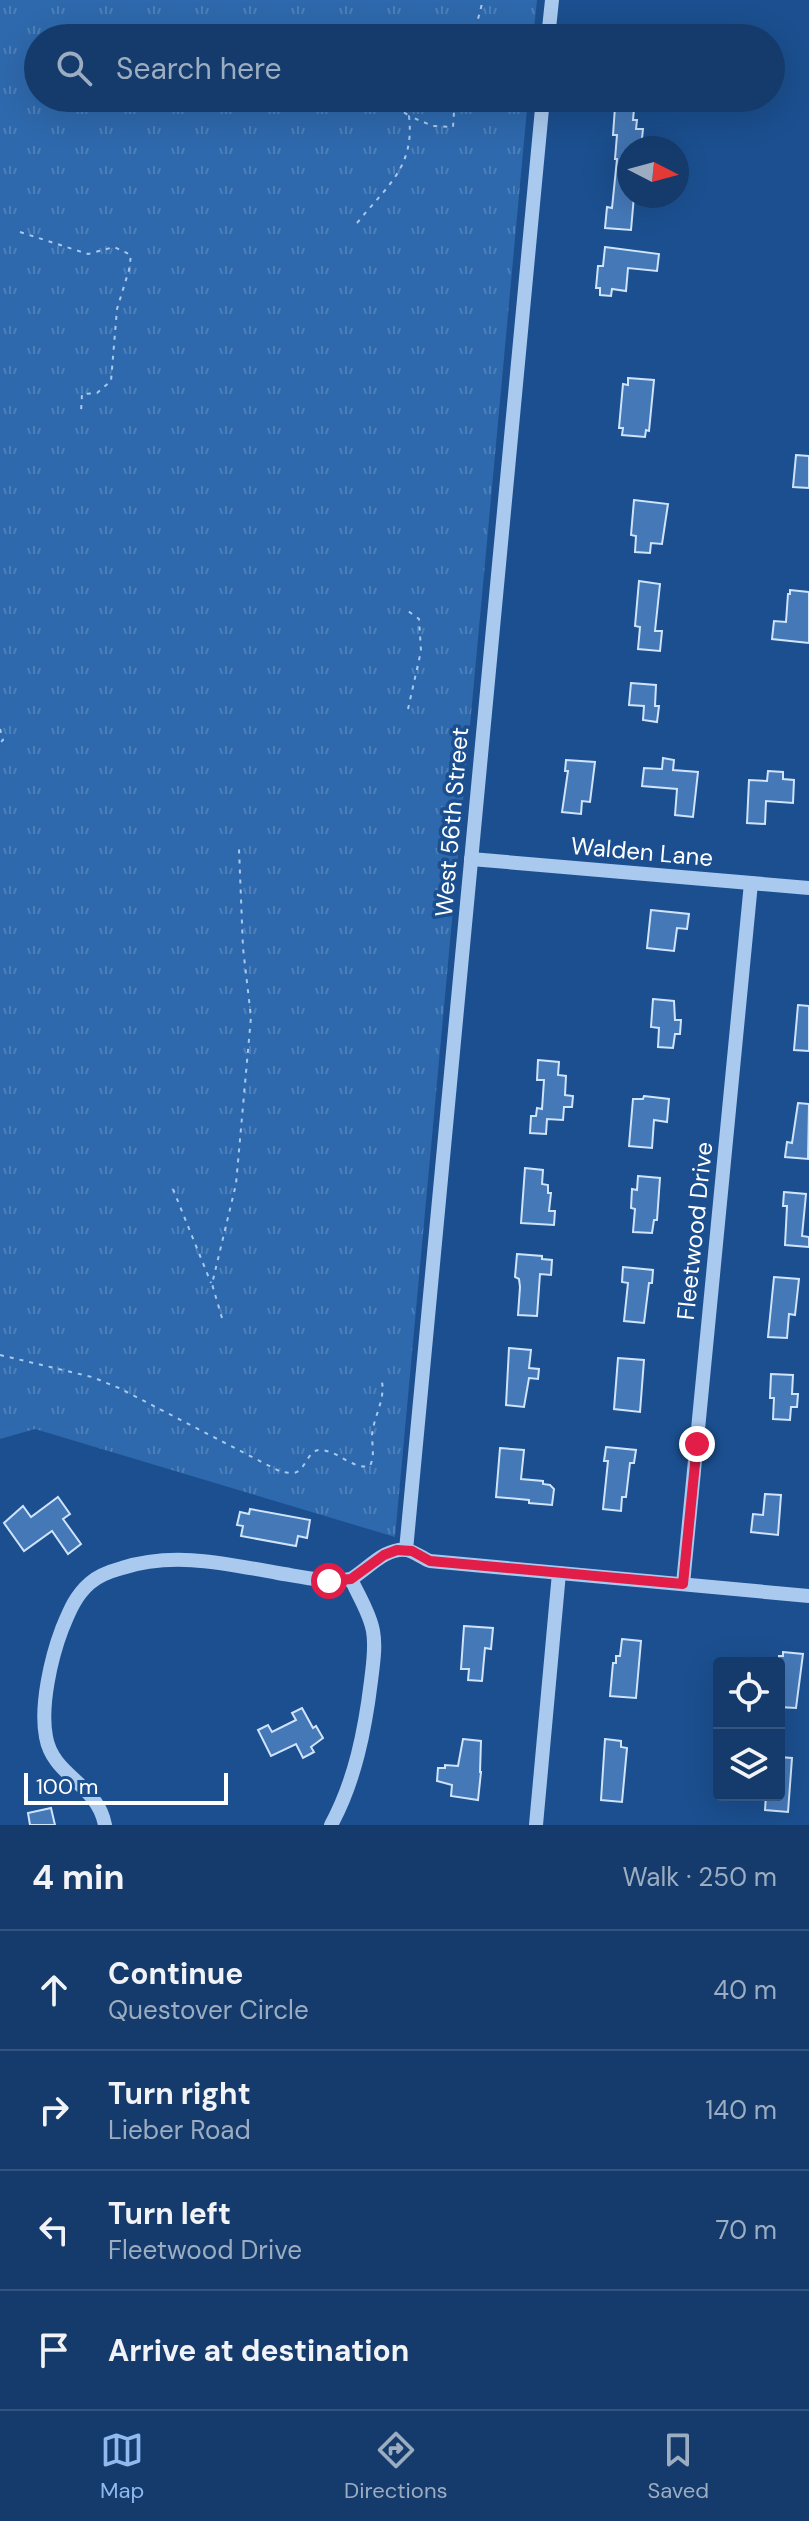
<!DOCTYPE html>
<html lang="en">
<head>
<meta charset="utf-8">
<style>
  body { margin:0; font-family:"DM Sans",sans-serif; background:#214673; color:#f1f3f6 }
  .controls { position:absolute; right:24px; bottom:24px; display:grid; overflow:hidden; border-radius:8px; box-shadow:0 8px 32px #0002 }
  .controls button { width:72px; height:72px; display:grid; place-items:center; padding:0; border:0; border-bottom:2px solid #33557e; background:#143b6b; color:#f1f3f6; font:40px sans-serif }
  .compass { position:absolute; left:617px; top:136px; width:72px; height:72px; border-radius:50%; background:#143b6b; box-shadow:0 8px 32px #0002; rotate:96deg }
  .scale { position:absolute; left:24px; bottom:20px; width:204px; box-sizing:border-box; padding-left:8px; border:4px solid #fff; border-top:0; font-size:22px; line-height:28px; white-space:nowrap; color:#fff; -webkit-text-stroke:6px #1b4f8f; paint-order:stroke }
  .stop { position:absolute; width:24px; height:24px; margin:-18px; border:6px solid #e11d48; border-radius:50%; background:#fff }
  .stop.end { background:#e11d48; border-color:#fff; box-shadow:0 2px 8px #0008 }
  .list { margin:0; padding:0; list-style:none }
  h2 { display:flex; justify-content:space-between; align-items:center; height:104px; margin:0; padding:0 32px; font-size:34px }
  h2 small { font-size:26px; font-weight:400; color:#9dadc1 }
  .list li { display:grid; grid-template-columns:52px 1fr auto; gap:24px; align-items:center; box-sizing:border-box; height:120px; padding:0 32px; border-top:2px solid #33557e }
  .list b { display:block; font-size:30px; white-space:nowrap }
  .list p { margin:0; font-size:26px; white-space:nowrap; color:#9dadc1 }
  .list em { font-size:26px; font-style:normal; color:#9dadc1 }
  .icon { flex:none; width:44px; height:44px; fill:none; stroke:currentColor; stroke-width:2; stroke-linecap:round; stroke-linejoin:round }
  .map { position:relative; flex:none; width:809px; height:1825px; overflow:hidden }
  .search { position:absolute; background:#143b6b; box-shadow:0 8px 32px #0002; left:24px; right:24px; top:24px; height:88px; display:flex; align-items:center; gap:20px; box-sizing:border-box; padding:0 28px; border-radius:44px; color:#9dadc1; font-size:30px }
  .sheet { height:584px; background:#143b6b }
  nav { display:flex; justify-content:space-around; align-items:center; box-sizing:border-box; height:112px; border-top:2px solid #33557e; background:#143b6b; font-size:22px; color:#9dadc1 }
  nav a { display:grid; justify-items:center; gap:4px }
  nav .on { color:#90b9f0 }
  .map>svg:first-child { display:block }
  .grass { fill:url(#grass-tufts) }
  .building { fill:#4478b7; stroke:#cfe3fa; stroke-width:2 }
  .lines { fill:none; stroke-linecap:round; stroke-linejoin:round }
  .path { stroke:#a9c9ee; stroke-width:2; stroke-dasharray:4 6; stroke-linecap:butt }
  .minor { stroke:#a9c9ee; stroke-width:14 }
  .route { stroke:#e11d48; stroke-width:10 }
  .labels { text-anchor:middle; stroke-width:7; stroke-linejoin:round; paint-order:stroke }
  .street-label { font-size:24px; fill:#fff; stroke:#1b4f8f }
</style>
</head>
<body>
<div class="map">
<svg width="809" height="1825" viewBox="0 0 809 1825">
  <defs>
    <pattern id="grass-tufts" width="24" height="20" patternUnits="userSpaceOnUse" patternTransform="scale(2)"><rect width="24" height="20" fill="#2e69ad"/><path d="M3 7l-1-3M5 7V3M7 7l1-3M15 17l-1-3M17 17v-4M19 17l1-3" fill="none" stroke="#4d80b9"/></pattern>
  </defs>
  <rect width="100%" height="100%" fill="#1b4f8f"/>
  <!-- grass -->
  <path class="grass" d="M0 0H537L533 38H38V98H528L395 1537 35 1429 0 1439Z"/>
  <!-- building -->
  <g class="building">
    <path d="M615 107 634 109 633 120H637L636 129H643L641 148H629V196H634L631 230 605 228 607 207 612 208 617 159H615L617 135H613Z"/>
    <path d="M605 247 659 254 657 271 628 268 626 291 612 289 611 296 600 295V288H596L598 266H603Z"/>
    <path d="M628 378 654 380 649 431 646 430 645 437 622 435 623 428H619L623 384 628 385Z"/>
    <path d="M796 455 809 456V488L793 487Z"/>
    <path d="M634 500 668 504 662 544 651 543 650 553 635 552 636 536 631 535Z"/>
    <path d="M639 581 660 584 655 631H662L660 651 638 649 640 627 635 626Z"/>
    <path d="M790 590 809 592V643L772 639 774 621 786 622 788 594H790Z"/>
    <path d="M631 683 656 685 655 706H659L657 722 643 720 644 706 629 705Z"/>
    <path d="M663 758 674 760 673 770 698 772 693 817 675 815 677 789 642 786 644 768 662 769Z"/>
    <path d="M566 760 595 762 590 802 582 801 581 814 562 812 568 771H565Z"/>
    <path d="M768 771 783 772V779L794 780 793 803 766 801 765 824 747 823 749 780 767 781Z"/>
    <path d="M651 910 689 914 687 929 677 928 674 951 647 948Z"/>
    <path d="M653 999 674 1001 675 1020H681L680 1034H675L673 1048 658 1047 659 1028 651 1027Z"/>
    <path d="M798 1005 809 1006V1051L794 1050Z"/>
    <path d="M538 1060 559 1062 558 1075 566 1076 565 1095 573 1096 572 1107H564L563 1120 547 1119 546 1134 530 1133 531 1116H536L537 1108 542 1109 544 1080H537Z"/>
    <path d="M644 1096 669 1099 667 1122 654 1120 652 1148 629 1146 633 1099H643Z"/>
    <path d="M798 1103 809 1104 808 1159 785 1157 787 1142 792 1143Z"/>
    <path d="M525 1168 543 1170 542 1184 548 1185V1193H551L549 1211H555L554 1225 521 1223Z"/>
    <path d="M638 1176 660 1178 657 1220H654L652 1233 633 1232 635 1209 631 1208 632 1189 637 1190Z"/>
    <path d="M784 1192 806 1194 802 1236 809 1237V1247L785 1245 787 1206H783Z"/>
    <path d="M517 1254 542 1256V1259L552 1260 551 1275 540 1274 537 1316 518 1315 520 1287 519 1279 515 1277Z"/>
    <path d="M623 1267 653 1270 652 1283H649L644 1323 624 1321 628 1283 622 1282Z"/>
    <path d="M774 1277 799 1279 795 1315 789 1314 787 1338 768 1337Z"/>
    <path d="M509 1348 531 1350 529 1368 539 1369 538 1379 529 1378 524 1407 506 1405Z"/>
    <path d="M618 1358 644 1360 640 1412 614 1409Z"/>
    <path d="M771 1374 793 1375 792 1394H798L797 1407H791L790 1420 773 1419 774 1398H770Z"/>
    <path d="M606 1447 636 1450 634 1463H630L626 1497H622L621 1511 603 1509 608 1461H604Z"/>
    <path d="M500 1448 524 1450 521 1479 543 1481V1484L550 1485 554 1489 552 1505 529 1503V1500L496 1497Z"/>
    <path d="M765 1494 781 1495 778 1535 751 1532 753 1514 763 1515Z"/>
    <path d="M58 1497 70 1514 63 1519 81 1544 68 1554 52 1531 24 1551 4 1523 23 1506 31 1517Z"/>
    <path d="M250 1509 310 1520 307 1538 298 1536 296 1546 241 1536 243 1526 237 1525 240 1512 249 1514Z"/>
    <path d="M464 1626 493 1628 491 1649 485 1648 482 1681 468 1680 469 1669H461Z"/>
    <path d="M622 1639 641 1641 636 1698 610 1696 613 1663H616V1656H620Z"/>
    <path d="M783 1652 803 1654 796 1708 779 1707V1656H783Z"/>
    <path d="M302 1708 313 1728 316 1726 323 1738 311 1747 314 1752 303 1758 296 1744 271 1756 258 1730 268 1725 272 1732 296 1720 292 1713Z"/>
    <path d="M463 1739 481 1741 480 1772H481L478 1800 451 1796 452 1785 437 1781 438 1768H445V1765L458 1766Z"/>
    <path d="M605 1739 621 1741V1747L627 1748 622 1802 601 1800Z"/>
    <path d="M779 1757 792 1758 788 1812 765 1810 766 1795H779Z"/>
    <path d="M51 1808 55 1825H30L28 1813Z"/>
  </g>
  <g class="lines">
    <!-- path -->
    <g class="path">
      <path d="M473 38 483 0"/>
      <path d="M367 98 394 106 408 115"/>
      <path d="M357 223C387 186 415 167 409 116L433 126 453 127 455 98"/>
      <path d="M20 232 88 254 114 247 131 255 129 270 117 309 111 381 97 393 82 394 81 412"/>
      <path d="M408 709 421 651 419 619 408 611"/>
      <path d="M0 729 3 740 0 743"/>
      <path d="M173 1189 211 1283"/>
      <path d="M222 1318 212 1284 236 1184 251 1017 243 948 239 849"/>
      <path d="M0 1355 92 1377 119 1388 281 1472C285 1472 289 1473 294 1473 307 1470 307 1448 322 1450 339 1452 354 1470 370 1466 375 1455 372 1446 372 1435 374 1415 387 1397 381 1378"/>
    </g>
    <!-- minor -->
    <g class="minor">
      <path d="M548 38 552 0"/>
      <path d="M471 859 809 888"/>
      <path d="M406 1550 543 98"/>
      <path d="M351 1579C368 1569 385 1547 407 1550 415 1552 422 1558 430 1561L809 1596"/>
      <path d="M683 1584 751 883"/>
      <path d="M105 1825C97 1783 53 1777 46 1737 40 1706 51 1658 62 1629 69 1612 75 1596 90 1583 99 1575 111 1571 122 1568 174 1551 227 1564 278 1573 303 1577 326 1583 351 1579 358 1595 370 1613 373 1631 376 1647 373 1664 371 1681 365 1730 355 1781 331 1825"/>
      <path d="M536 1825 559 1573"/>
    </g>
  </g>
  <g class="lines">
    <!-- route -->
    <path class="route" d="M329 1581 351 1579 384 1555 397 1550 412 1551 430 1561 683 1584 697 1444"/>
  </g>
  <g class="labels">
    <!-- street labels -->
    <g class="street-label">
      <text transform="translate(452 822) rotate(-85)" y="8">West 56th Street</text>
      <text transform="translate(642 852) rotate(5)" y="8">Walden Lane</text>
      <text transform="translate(695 1231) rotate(-84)" y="8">Fleetwood Drive</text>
    </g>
  </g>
</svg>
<div class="controls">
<button><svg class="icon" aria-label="locate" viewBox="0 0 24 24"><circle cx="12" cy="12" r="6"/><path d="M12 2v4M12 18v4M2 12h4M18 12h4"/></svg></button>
<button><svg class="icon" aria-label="layers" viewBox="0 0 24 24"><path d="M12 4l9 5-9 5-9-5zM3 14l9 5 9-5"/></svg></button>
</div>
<svg class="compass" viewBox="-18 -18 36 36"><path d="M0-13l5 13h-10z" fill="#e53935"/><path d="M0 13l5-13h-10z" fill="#9dadc1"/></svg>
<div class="scale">100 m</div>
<div class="stop" style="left:329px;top:1581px"></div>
<div class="stop end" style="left:697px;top:1444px"></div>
<div class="search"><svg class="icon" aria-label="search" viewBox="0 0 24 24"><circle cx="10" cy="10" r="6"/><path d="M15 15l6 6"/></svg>Search here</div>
</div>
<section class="sheet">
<h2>4 min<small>Walk · 250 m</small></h2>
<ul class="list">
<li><svg class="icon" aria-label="ahead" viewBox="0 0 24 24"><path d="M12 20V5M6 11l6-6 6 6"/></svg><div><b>Continue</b><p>Questover Circle</p></div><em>40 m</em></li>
<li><svg class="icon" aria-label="right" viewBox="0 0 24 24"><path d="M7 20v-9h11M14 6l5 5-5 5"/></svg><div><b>Turn right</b><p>Lieber Road</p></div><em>140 m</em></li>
<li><svg class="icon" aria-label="left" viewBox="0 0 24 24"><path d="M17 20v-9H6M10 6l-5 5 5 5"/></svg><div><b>Turn left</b><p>Fleetwood Drive</p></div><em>70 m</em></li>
<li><svg class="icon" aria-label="arrive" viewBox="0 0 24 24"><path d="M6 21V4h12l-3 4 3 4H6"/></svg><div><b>Arrive at destination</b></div></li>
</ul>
</section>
<nav>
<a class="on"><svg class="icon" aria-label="map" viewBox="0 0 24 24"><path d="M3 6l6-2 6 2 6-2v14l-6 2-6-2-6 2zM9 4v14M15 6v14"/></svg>Map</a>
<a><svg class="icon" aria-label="directions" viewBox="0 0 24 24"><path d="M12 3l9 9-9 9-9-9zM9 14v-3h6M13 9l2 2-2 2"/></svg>Directions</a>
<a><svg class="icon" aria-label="saved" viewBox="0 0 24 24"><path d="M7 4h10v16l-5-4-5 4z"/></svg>Saved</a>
</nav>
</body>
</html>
